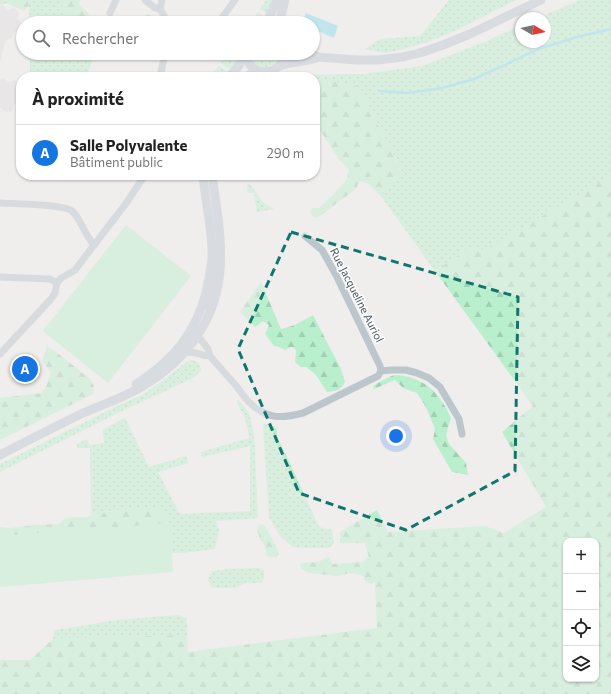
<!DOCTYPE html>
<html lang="fr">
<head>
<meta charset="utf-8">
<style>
  body { margin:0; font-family:Commissioner,sans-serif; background:#f2f2f2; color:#222 }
  .controls { position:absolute; right:12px; bottom:12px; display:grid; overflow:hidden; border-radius:8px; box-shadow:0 1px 3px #0004 }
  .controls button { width:36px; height:36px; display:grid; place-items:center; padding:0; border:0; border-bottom:1px solid #e0e0e0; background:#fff; color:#222; font:20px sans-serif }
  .compass { position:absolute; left:515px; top:12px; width:36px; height:36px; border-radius:50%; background:#fff; box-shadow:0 1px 3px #0004; rotate:99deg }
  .you { position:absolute; left:396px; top:436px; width:14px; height:14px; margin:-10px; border:3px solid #fff; border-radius:50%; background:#1a73e8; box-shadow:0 0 0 6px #1a73e833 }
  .badge { display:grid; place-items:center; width:26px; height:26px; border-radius:50%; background:#1575e3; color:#fff; font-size:13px; font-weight:700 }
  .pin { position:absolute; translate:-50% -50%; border:2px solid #fff; box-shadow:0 1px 4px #0006 }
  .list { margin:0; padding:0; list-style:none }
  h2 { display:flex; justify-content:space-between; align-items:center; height:52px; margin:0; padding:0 16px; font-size:17px }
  h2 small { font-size:13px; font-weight:400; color:#767676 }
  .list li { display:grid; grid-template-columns:26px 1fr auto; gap:12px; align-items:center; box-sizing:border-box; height:56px; padding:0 16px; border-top:1px solid #e0e0e0 }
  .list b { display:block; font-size:15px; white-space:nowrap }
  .list p { margin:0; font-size:13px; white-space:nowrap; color:#767676 }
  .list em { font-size:13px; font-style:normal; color:#767676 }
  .icon { flex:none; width:22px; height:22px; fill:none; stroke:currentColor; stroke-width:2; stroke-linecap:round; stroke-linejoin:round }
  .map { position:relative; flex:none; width:611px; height:694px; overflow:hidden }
  .search { position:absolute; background:#fff; box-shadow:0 1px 3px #0004; left:16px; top:16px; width:304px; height:44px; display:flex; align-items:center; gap:10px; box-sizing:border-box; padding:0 14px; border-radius:22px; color:#767676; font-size:15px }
  .panel { position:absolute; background:#fff; box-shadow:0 1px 3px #0004; left:16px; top:72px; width:304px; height:108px; border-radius:16px }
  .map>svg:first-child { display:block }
  .education { fill:#e1dedf }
  .grass { fill:url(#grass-dots) }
  .forest { fill:url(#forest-firs); fill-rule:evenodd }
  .pitch { fill:#baefcd }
  .water { fill:#86dbed }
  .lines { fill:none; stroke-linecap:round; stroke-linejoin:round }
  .stream { stroke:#86dbed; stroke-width:2.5 }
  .street { stroke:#bbc6cd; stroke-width:7 }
  .secondary { stroke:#bac7d2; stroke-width:9 }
  .marked { fill:none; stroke:#0f766e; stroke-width:3; stroke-dasharray:8 5; stroke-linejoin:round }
  .labels { text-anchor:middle; stroke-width:3; stroke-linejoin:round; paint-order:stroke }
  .street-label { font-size:11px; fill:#45525b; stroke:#fff }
</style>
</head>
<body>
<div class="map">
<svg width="611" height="694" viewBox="0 0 611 694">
  <defs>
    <pattern id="grass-dots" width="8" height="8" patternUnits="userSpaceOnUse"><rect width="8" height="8" fill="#baefcd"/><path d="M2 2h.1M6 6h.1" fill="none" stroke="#a1cfb2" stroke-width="1.8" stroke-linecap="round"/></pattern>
    <pattern id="forest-firs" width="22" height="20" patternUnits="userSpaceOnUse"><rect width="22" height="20" fill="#baefcd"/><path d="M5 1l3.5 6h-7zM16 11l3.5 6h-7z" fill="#a1cfb2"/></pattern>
  </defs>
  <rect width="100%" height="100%" fill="#f0eded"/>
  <!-- education -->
  <g class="education">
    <path d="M3 5 8 10 14 8 19 12 17 19 22 23 20 30 14 32 12 38 6 40 0 62V6Z"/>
    <path d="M4 78 8 82 14 80 19 85 17 91 21 95 20 103 14 104 12 111 6 112 1 108H0V79Z"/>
  </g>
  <!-- grass -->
  <g class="grass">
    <path d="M29 0H58L62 5 65 23H29Z"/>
    <path d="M266 0H274L268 14 260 9Z"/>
    <path d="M449 0H516L457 30 433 40 408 48 385 53 365 49 380 39 420 36Z"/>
    <path d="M581 0H611V176L484 251 469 248 435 271 381 196 402 173 359 86 315 79V77H304L290 75 364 74 422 66 485 42 521 25V42H545V18H537Z"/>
    <path d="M258 12 266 18 262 23H250Z"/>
    <path d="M30 53H72L74 58 89 53H95L86 77H30Z"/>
    <path d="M228 53H238L237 61 232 70 221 63Z"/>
    <path d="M249 53H280C275 72 254 72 249 53Z"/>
    <path d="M219 66 228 72 223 77H210Z"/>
    <path d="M249 183 262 201 266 205 274 209 257 212 254 193H248L247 185Z"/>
    <path d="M191 360 196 361 200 365 201 370 195 377 122 411 0 472V464L117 406 142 395 160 383 185 363Z"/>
    <path d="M238 399 249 413 254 434 258 518 216 521 219 530 215 549 182 553H172L167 515C157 513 148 510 138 510 123 509 106 510 91 516L90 448H78L76 444 88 439 89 445 104 443 103 430 125 418 149 467 186 456 188 463 158 472 180 514 250 511V446L202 457 201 452 249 438C248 425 244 414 237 403Z"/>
    <path d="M266 423 273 426 277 429V437L288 459 319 527 332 530 334 544 328 548H308L293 547 280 536 269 517 263 425Z"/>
    <path d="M258 568 264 570V578L261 583H252L247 582 235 588H212L208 579 212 571 228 569Z"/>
    <path d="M179 615 187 619V635L53 639 55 630 81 626 116 620Z"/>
  </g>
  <!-- forest -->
  <g class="forest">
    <path d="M0 0H29V5L24 11 6 3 0 5Z"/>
    <path d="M58 0H80L79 4 88 13 91 23H65L62 5Z"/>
    <path d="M149 15C154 18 160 18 163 23H141L142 18 144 16Z"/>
    <path d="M315 79 359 86 402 174 381 196 369 184 359 181 357 188 317 218 312 216 310 211 313 208H319L335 193 347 179 349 169 341 162 315 123Z"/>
    <path d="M611 176V694H0V660H30L53 639 187 635 188 652 377 628 375 582 371 584 365 582 364 576 350 573 338 576 309 573 302 569 300 566 302 563 319 562 325 558 329 557 332 564 364 562 366 558H369L365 543H340V532L377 510 388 532 485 526 504 533 546 507 502 432 533 406 435 271 469 248 484 250ZM566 541H596V679H566Z"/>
    <path d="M261 282 281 329 295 325 313 315 341 369 345 382C340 391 336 391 327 392L316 375 306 367H301L295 362 296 350 294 348 291 347 285 350 279 347 274 346 265 334 269 325 263 321 255 327 240 312Z"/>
    <path d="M47 347 55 351 90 379 94 386 93 394 0 440V398L42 393 46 387 51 372 42 361Z"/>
    <path d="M394 375C423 376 440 392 451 418L446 435 449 444 466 463 468 475 452 472 433 439 435 429 426 407 417 393 403 388 395 380 374 389 373 386 387 378Z"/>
    <path d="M160 509 167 515 168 521 163 528 0 542V527L10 528 35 525 59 524 65 518 77 517H87L100 513 120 510Z"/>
    <path d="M260 524 265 526 275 544 279 554 276 558 267 556 265 546 260 539 257 529Z"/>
  </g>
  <!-- pitch -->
  <g class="pitch">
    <path d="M126 225 191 276 108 383 43 331Z"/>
    <path d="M170 523 173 572 0 587V536Z"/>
  </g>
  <!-- water -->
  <path class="water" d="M306 13 338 26 334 38 313 29V23H302Z"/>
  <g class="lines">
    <!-- stream -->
    <path class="stream" d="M380 91 408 93 442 88 474 79 505 65 538 49 577 37 611 29"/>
    <!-- street -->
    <g class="street">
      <path d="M145 0 155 8 160 9"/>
      <path d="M162 0 160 9 168 23"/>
      <path d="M110 13 116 0"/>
      <path d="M218 23 235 0"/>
      <path d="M160 77 165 53"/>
      <path d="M0 203C14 204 62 204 72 211 79 217 82 227 87 235 89 238 91 242 94 245"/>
      <path d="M305 236 322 250 336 275 380 366 381 371"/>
      <path d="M0 277 50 279 57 283"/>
      <path d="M207 307C212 292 217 275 213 260"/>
      <path d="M198 336 208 349 210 356C219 367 228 376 237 387 241 392 244 397 249 402 266 419 281 419 303 413L378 376 381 371 391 370H406L417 373 429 378 440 387 459 419 462 434"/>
      <path d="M184 353C196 350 199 356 210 356"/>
      <path d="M0 354 51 299 55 293 57 283 61 278 75 270 127 202 145 175"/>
    </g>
    <!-- secondary -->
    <g class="secondary">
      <path d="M266 23 272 12 277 0"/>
      <path d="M280 23 281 16 285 0"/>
      <path d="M245 53C248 78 282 78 284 53"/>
      <path d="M310 53 318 57 356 60H378L403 57 423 52 443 45 470 34 541 0"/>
      <path d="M279 66C292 61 306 63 318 57"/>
      <path d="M228 77C237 70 241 64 244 53"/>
      <path d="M245 77 258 71"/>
      <path d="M136 384C177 358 201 326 209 278 210 271 212 264 212 257 213 231 205 201 203 175"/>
      <path d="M0 455C27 441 54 427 81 414 99 406 117 400 134 391 181 366 215 326 220 271 223 239 216 207 212 175"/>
    </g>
  </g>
  <!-- marked area -->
  <path d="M0 0H611V694H0ZM291 232 518 297 515 471 406 530 299 493 238 349Z" fill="#f0eded" fill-opacity=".55" fill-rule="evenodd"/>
  <path class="marked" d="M291 232 518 297 515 471 406 530 299 493 238 349Z"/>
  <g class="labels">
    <!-- street labels -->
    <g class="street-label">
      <text transform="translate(357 295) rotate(63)" y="4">Rue Jacqueline Auriol</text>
    </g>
  </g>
</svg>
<div class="controls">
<button>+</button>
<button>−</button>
<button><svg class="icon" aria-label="locate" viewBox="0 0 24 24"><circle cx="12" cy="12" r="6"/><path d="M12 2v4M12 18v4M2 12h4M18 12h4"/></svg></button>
<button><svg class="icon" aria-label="layers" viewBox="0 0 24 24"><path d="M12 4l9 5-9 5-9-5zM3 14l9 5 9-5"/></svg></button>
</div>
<svg class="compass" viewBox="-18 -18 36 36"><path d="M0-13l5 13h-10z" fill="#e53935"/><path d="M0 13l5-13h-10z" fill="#767676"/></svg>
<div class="you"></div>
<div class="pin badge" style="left:25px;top:369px">A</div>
<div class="search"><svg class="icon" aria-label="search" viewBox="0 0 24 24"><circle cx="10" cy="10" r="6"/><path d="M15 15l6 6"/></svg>Rechercher</div>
<section class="panel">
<h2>À proximité<small></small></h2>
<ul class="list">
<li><span class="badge">A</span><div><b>Salle Polyvalente</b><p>Bâtiment public</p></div><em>290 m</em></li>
</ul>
</section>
</div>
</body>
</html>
